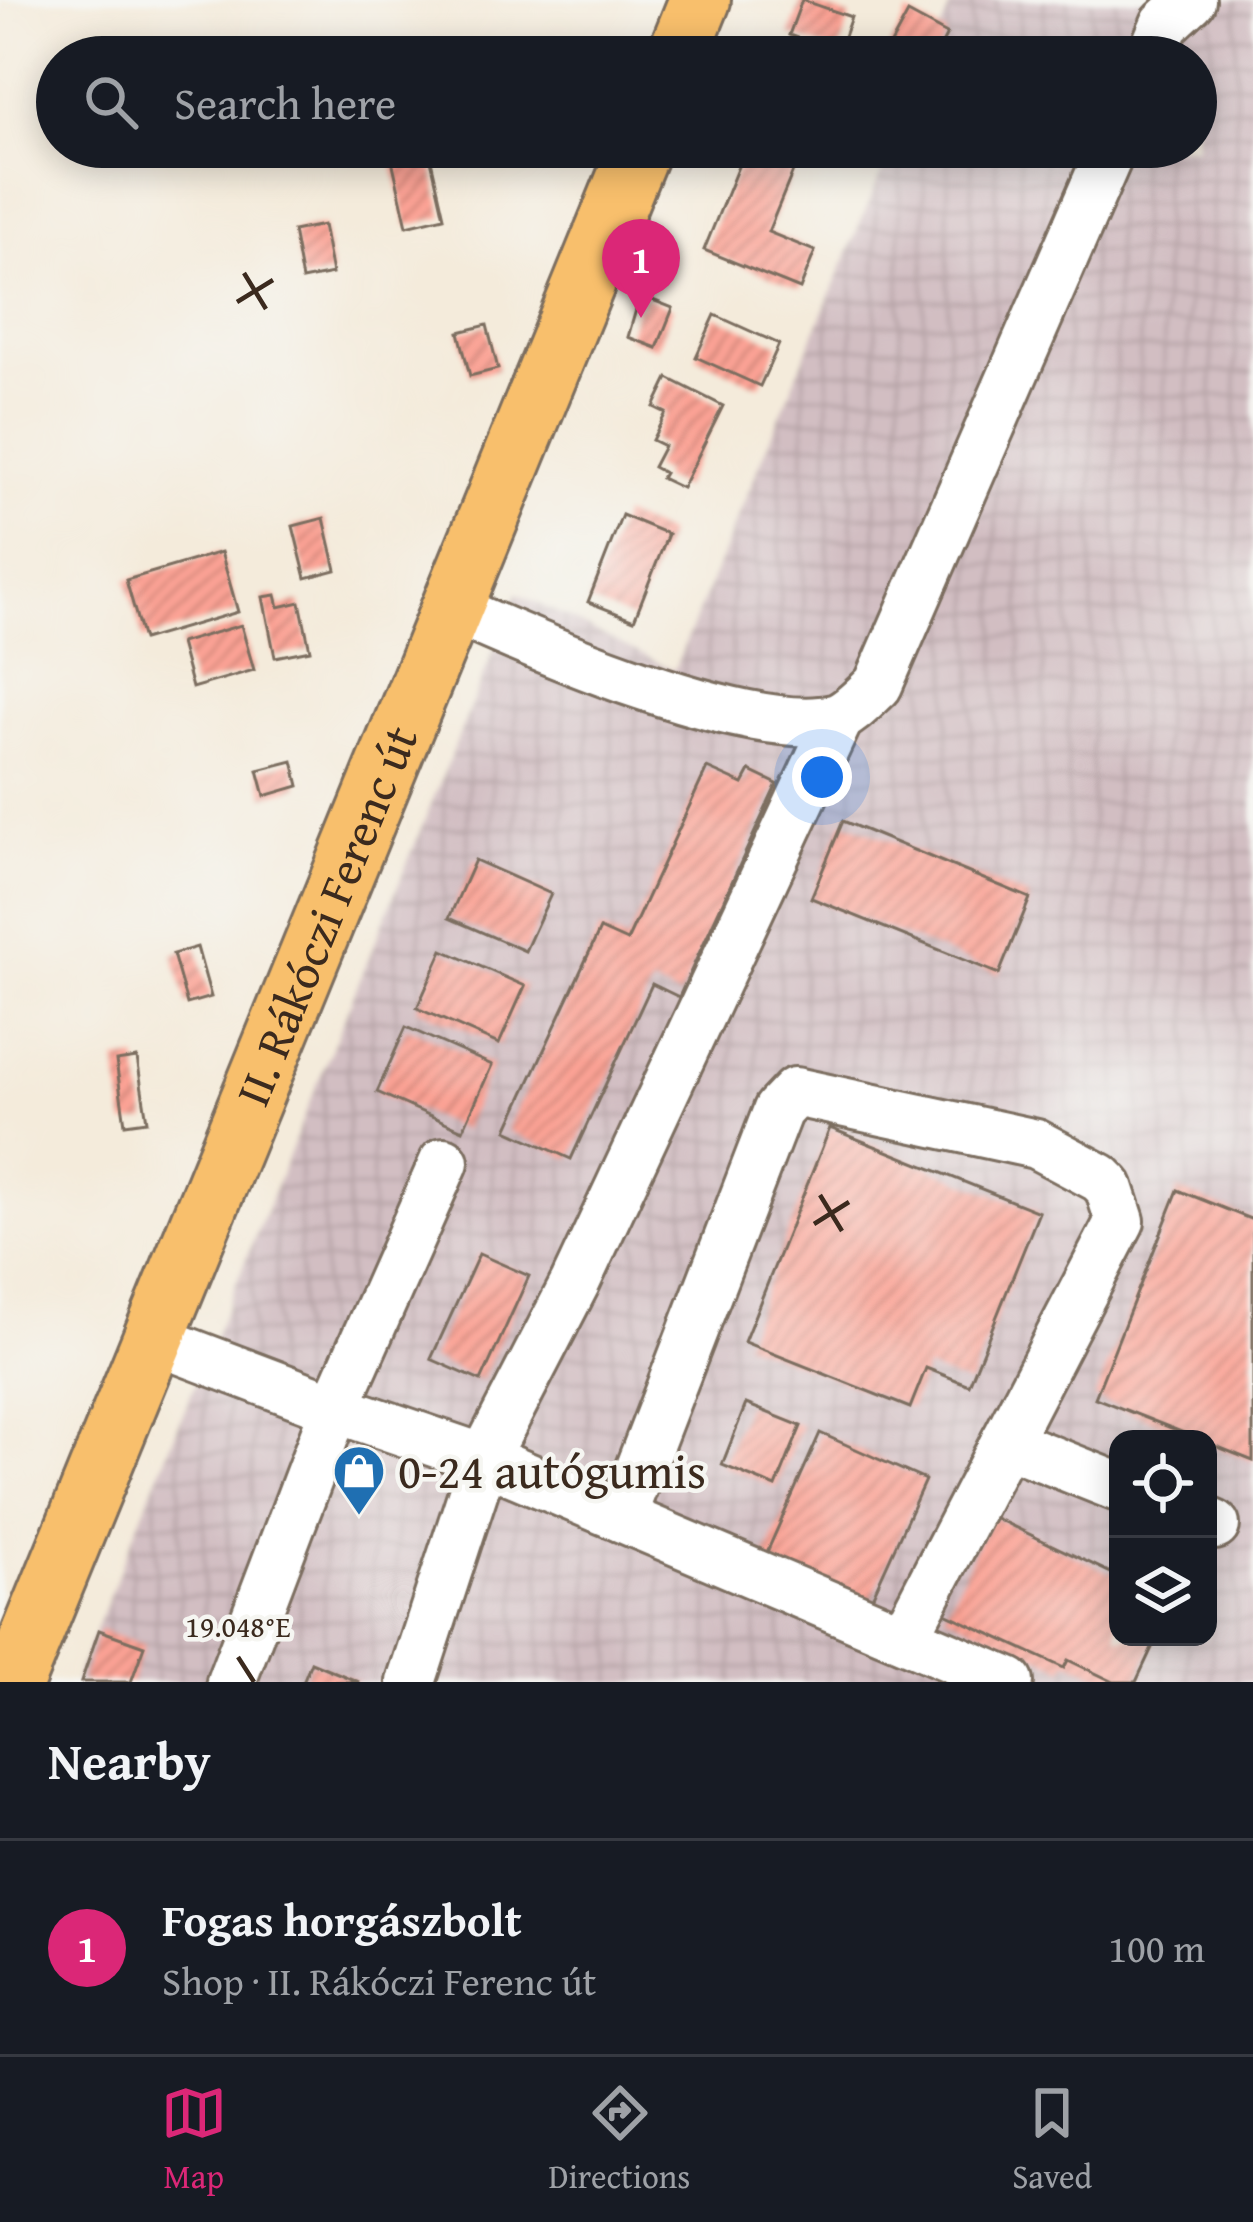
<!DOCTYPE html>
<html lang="en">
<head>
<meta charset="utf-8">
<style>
  body { margin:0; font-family:"Gentium Book Plus",serif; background:#242831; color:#f1f3f6 }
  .controls { position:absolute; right:36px; bottom:36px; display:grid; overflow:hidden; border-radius:24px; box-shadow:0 6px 30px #0003 }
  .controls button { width:108px; height:108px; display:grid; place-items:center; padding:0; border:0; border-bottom:3px solid #363941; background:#171b24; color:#f1f3f6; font:60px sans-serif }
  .you { position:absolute; left:822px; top:777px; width:42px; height:42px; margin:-30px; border:9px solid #fff; border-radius:50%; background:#1a73e8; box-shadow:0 0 0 18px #1a73e833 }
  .badge { display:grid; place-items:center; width:78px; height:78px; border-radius:50%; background:#db2777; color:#fff; font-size:39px; font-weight:700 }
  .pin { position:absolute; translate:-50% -99px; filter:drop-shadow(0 3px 6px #0008) }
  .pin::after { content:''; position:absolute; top:63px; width:42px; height:36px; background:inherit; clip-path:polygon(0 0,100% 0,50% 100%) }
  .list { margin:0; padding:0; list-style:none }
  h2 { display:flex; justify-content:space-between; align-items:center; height:156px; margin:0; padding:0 48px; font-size:51px }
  h2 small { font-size:39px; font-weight:400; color:#9ea1a6 }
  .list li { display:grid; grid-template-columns:78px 1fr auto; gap:36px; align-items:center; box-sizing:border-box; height:216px; padding:0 48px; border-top:3px solid #363941 }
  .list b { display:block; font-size:45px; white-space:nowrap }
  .list p { margin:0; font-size:39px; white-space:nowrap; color:#9ea1a6 }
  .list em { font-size:39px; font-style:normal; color:#9ea1a6 }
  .icon { flex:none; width:66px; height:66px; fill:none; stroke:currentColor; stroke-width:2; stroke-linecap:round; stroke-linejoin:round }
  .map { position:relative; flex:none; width:1253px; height:1682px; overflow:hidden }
  .search { position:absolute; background:#171b24; box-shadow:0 6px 30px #0003; left:36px; right:36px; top:36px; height:132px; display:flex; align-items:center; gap:30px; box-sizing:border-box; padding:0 42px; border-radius:66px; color:#9ea1a6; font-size:45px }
  .sheet { height:372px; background:#171b24 }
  nav { display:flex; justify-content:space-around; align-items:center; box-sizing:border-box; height:168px; border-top:3px solid #363941; background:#171b24; font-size:33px; color:#9ea1a6 }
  nav a { display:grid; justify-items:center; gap:6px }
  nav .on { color:#db2777 }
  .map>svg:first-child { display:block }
  .industrial { fill:url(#industrial-grid); fill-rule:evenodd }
  .building { fill:url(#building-hatch) }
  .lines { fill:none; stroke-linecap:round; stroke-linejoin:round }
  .minor-casing { stroke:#7c6e60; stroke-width:54 }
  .major-casing { stroke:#7c6e60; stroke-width:66 }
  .minor { stroke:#fff; stroke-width:48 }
  .major { stroke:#f8bf6c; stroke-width:60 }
  .ticks { fill:none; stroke:#3b2a1e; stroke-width:4.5 }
  .labels { text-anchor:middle; stroke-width:9; stroke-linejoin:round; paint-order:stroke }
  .street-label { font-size:48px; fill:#3b2a1e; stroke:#f6f6f2 }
  .poi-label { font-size:48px; fill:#3b2a1e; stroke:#f6f6f2; text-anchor:start }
  .ticks-label { font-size:30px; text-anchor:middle; fill:#3b2a1e; stroke:#f6f6f2; stroke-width:9; stroke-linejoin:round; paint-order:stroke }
</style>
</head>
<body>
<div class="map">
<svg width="1253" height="1682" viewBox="0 0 1253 1682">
  <defs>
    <pattern id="industrial-grid" width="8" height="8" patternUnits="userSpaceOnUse" patternTransform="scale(3)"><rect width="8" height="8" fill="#d2bec2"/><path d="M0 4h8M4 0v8" fill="none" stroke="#b5a3a6"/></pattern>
    <pattern id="building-hatch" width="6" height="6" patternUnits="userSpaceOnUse" patternTransform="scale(3)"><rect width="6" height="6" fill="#fba294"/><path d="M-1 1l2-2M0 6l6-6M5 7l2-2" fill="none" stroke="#cc8478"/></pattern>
  </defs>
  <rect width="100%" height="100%" fill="#f6f6f2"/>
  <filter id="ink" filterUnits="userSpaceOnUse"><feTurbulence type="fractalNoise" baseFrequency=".00833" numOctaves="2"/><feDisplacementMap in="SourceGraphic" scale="24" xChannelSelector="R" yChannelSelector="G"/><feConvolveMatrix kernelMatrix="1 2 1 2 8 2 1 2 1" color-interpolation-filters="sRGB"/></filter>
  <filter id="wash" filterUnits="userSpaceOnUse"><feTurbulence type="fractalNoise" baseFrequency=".004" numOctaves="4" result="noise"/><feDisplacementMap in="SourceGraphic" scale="48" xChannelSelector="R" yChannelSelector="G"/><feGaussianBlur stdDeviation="2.7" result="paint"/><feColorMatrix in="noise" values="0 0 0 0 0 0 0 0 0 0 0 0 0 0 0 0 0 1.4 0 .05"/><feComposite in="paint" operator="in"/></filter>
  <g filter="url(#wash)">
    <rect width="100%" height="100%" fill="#f4ebdb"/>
    <!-- industrial -->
    <path class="industrial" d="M953 0H1253V1682H74L517 593 674 670 892 147H1196V57H929ZM1118 1439H1208V1637H1118Z"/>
    <g id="blocks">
      <!-- building -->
      <g class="building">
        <path d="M802 0 851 17 838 53 789 35Z"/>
        <path d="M908 13 947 34 935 57H884Z"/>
        <path d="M408 147H428L444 217 407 226 390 151Z"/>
        <path d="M746 147H803L768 232 815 251 800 289 704 250Z"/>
        <path d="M323 225 332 274 302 280 293 231Z"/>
        <path d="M645 297 673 308 657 348 628 337 637 306 641 307Z"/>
        <path d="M715 315 779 344 760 386 696 357Z"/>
        <path d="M487 325 498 369 470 376 459 332Z"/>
        <path d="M668 378 723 406 682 488 661 478 664 473 653 467 664 446 652 440 666 413 654 407Z"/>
        <path d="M622 515 668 534 634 620 588 602Z"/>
        <path d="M324 518 336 570 306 578 293 526Z"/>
        <path d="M221 552 238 612 143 640 126 580Z"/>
        <path d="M276 595 279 607 300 602 310 650 275 657 263 597Z"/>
        <path d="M241 625 254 670 192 688 180 643Z"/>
        <path d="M293 761 299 786 265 796 258 770Z"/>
        <path d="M707 768 743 784 750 771 777 784 679 997 652 984 571 1159 507 1130 600 929 627 941Z"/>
        <path d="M843 821 1030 898 999 974 811 898Z"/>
        <path d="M475 860 551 894 525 951 449 918Z"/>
        <path d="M197 947 211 997 187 1004 173 954Z"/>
        <path d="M443 950 525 986 499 1044 417 1008Z"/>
        <path d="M406 1027 492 1065 463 1130 377 1092Z"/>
        <path d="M137 1058 147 1121 125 1124 116 1061Z"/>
        <path d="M830 1128 1039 1212 969 1385 926 1368 910 1408 744 1342Z"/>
        <path d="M1178 1190 1253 1220V1461L1208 1443V1439H1199L1095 1398Z"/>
        <path d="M479 1254 529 1276 481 1381 431 1359Z"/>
        <path d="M746 1404 801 1426 776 1487 722 1465Z"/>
        <path d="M820 1433 925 1480 868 1606 764 1559Z"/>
        <path d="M991 1516 1111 1573 1118 1559V1637H1157L1136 1682H1114L1068 1660 1064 1668 945 1613Z"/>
        <path d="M99 1630 144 1646 131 1682H81Z"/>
        <path d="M311 1662 359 1682H303Z"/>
      </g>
    </g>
  </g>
  <g filter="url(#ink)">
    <use href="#blocks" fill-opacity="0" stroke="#7c6e60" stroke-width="3"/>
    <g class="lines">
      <!-- minor casing -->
      <g class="minor-casing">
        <g id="minor">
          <path d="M1151 57 1165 24 1191 0"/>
          <path d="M451 608C535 646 747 738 834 719 849 715 866 696 878 685L1112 147"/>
          <path d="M153 1339 335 1408 484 1459 1009 1682"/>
          <path d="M1005 1442 1118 1487"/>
          <path d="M621 1517 778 1110 795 1092 1036 1144 1100 1178 1109 1187 1120 1221 904 1637"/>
          <path d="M1208 1522 1215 1525"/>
          <path d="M231 1682 335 1408 444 1162"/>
          <path d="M411 1682 484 1459 575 1283 839 718"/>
        </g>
      </g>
      <!-- major casing -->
      <g class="major-casing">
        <g id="major">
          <path d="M677 57 700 0"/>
          <path id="s1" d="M13 1682 640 147"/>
        </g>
      </g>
      <!-- minor -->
      <use href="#minor" class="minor"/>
      <!-- major -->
      <use href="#major" class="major"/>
    </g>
  </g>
  <!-- ticks -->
  <path class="ticks" d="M244 273 266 309M237 302 273 280M820 1195 842 1231M814 1224 849 1202M238 1657 254 1682"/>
  <!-- icons -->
  <defs>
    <g id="shop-pin" transform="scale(2.7)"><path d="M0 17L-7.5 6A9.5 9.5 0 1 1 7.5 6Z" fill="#1f6fb2" stroke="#f6f6f2"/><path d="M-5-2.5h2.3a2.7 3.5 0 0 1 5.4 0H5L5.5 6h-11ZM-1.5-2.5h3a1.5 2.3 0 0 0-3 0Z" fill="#fff"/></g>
  </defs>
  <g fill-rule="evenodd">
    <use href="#shop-pin" x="359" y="1471"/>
  </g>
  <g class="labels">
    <!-- street labels -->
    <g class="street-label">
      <text dy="17" stroke="none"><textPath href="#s1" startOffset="828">II. Rákóczi Ferenc út</textPath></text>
    </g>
    <!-- poi labels -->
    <g class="poi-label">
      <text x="398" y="1488">0-24 autógumis</text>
    </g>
  </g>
  <g class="ticks-label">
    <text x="238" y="1637">19.048°E</text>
  </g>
</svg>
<div class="controls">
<button><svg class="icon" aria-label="locate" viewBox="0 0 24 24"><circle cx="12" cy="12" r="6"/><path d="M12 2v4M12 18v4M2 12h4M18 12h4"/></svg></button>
<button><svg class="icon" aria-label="layers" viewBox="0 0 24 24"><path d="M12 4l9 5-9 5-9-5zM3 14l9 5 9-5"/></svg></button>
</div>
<div class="you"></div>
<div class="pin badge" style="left:641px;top:318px">1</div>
<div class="search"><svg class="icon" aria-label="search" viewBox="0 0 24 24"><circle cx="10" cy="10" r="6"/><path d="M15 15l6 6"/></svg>Search here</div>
</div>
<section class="sheet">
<h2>Nearby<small></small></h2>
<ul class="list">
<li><span class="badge">1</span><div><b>Fogas horgászbolt</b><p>Shop · II. Rákóczi Ferenc út</p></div><em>100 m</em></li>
</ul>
</section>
<nav>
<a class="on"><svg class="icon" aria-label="map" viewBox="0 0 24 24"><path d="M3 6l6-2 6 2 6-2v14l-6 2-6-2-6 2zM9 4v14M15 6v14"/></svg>Map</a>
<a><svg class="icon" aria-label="directions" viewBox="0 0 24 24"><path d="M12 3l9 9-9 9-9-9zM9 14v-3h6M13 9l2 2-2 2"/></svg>Directions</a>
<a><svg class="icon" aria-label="saved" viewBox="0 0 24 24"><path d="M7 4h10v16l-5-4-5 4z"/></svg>Saved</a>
</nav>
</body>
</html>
